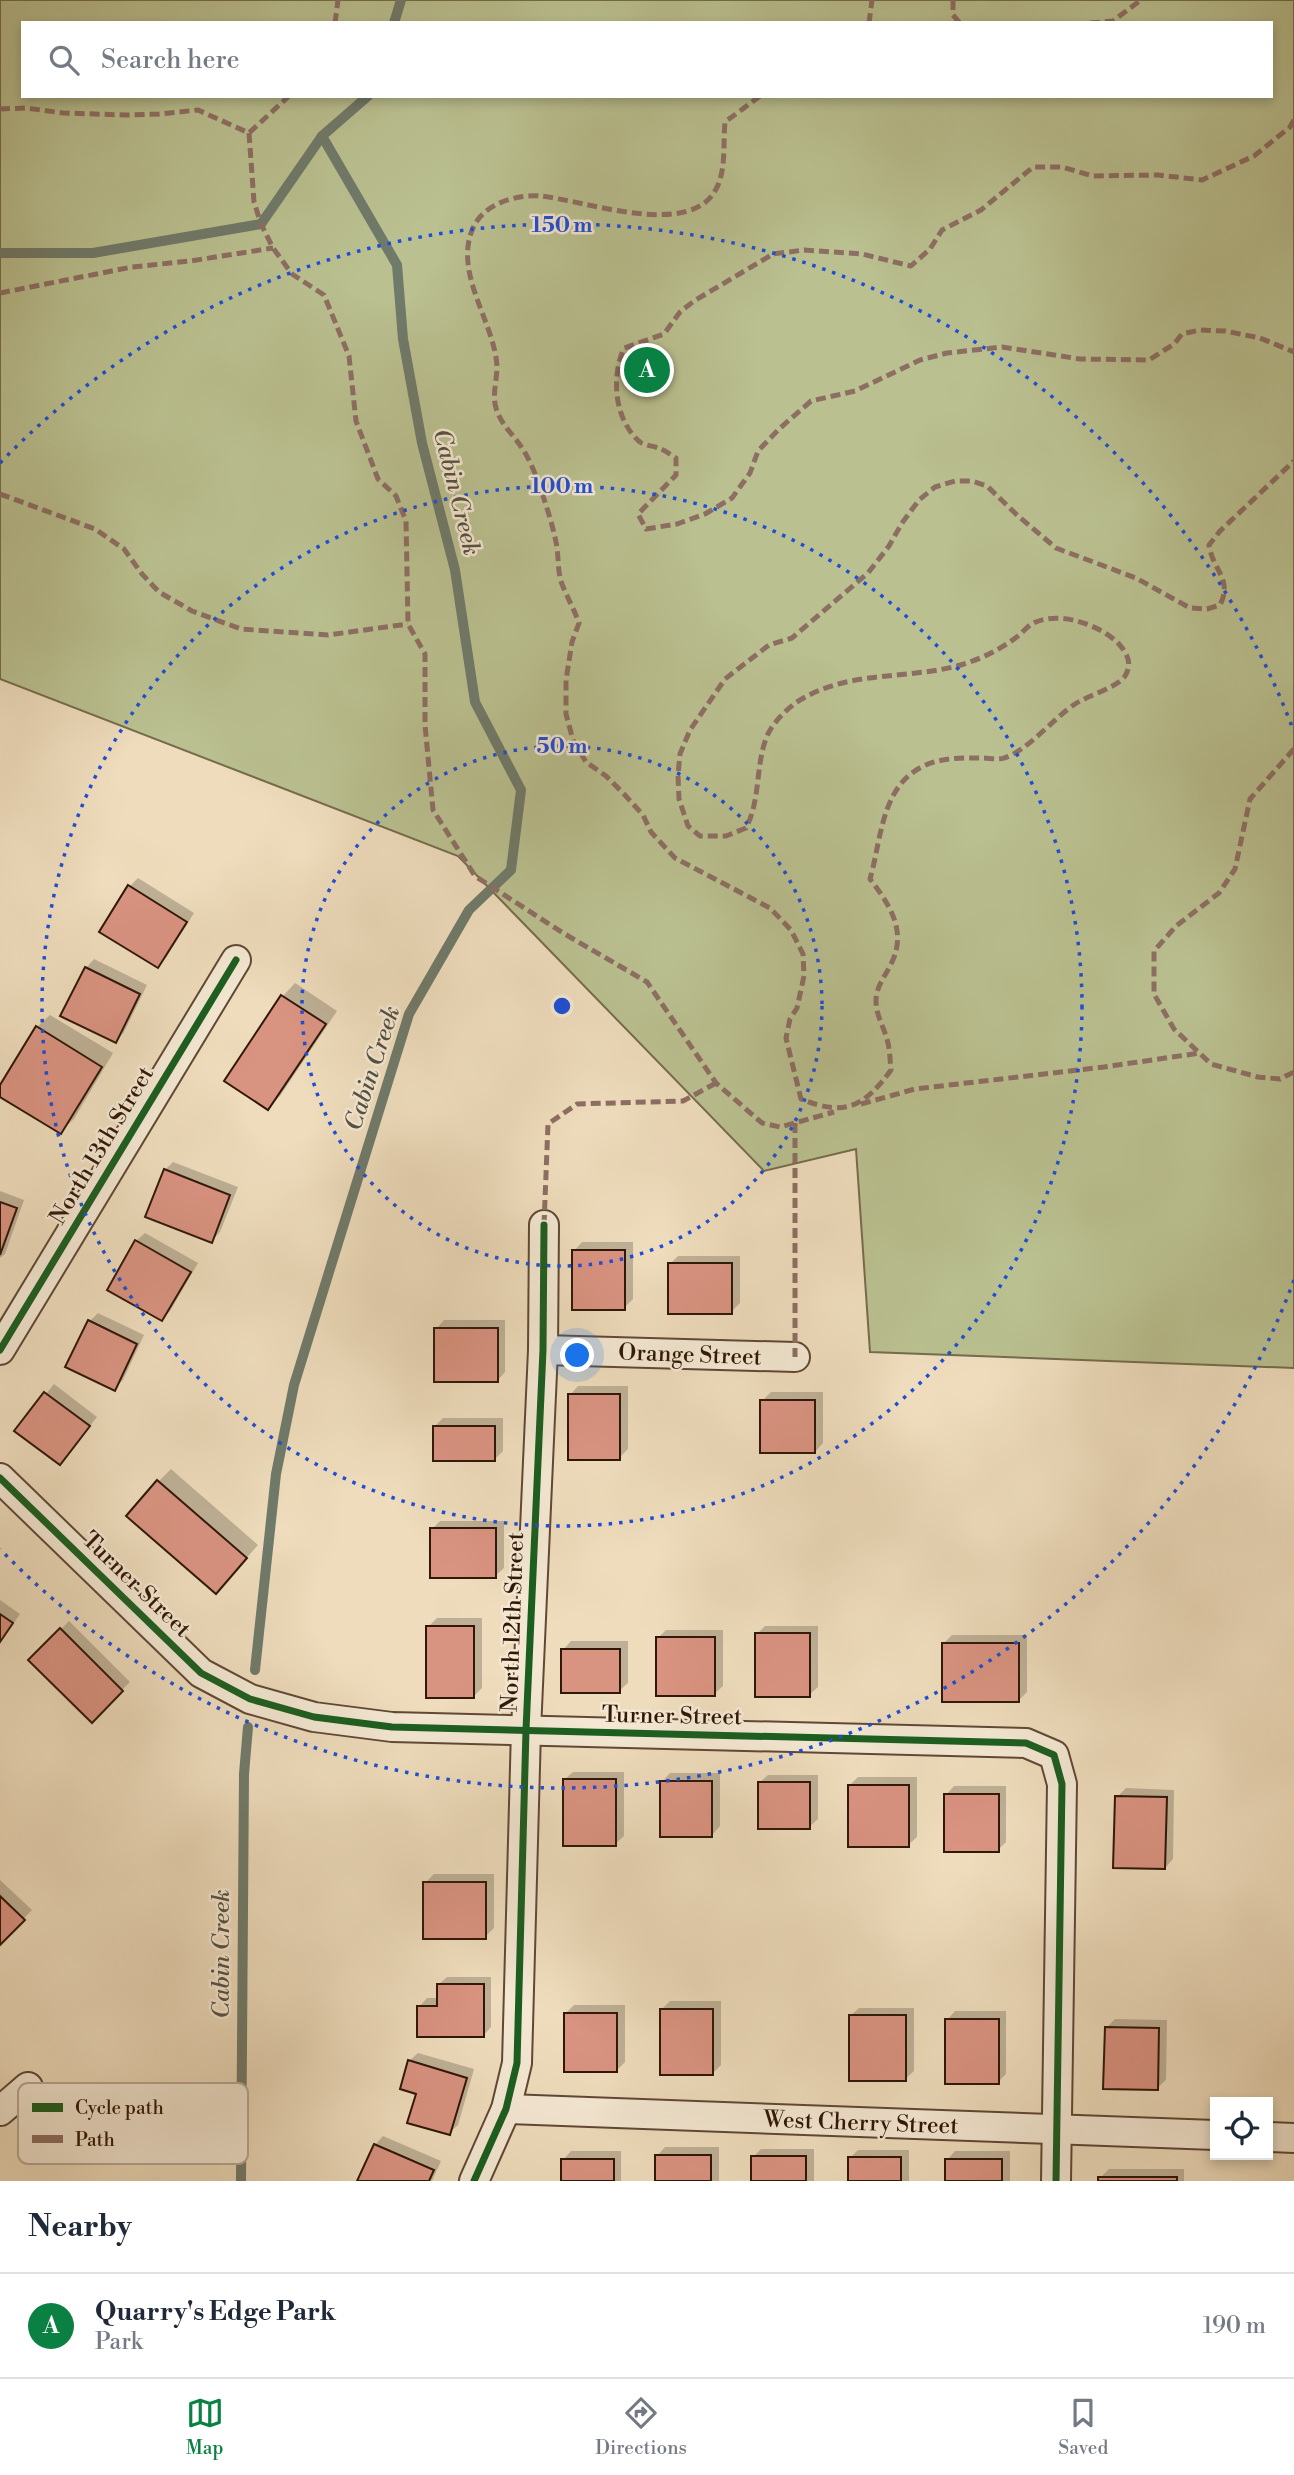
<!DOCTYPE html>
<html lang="en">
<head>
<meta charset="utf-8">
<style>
  body { margin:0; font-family:"Libre Bodoni",serif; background:#f2f2f3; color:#1f2937 }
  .controls { position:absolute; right:21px; bottom:21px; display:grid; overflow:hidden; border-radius:0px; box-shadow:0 4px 10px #0003 }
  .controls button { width:63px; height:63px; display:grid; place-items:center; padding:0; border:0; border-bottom:2px solid #e0e1e3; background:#fff; color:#1f2937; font:35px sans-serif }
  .you { position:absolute; left:578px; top:1356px; width:24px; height:24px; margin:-18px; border:5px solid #fff; border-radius:50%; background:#1a73e8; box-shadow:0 0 0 10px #1a73e833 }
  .badge { display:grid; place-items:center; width:46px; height:46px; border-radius:50%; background:#0b8043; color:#fff; font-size:23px; font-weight:700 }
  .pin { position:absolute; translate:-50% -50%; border:4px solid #fff; box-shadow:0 2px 7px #0006 }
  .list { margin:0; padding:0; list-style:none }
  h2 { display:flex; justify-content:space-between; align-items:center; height:91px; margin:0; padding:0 28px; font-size:30px }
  h2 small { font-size:23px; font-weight:400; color:#747a83 }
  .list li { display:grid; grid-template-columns:46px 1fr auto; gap:21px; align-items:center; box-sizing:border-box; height:105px; padding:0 28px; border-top:2px solid #e0e1e3 }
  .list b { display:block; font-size:26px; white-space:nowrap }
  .list p { margin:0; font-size:23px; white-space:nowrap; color:#747a83 }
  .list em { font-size:23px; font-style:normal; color:#747a83 }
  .icon { flex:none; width:38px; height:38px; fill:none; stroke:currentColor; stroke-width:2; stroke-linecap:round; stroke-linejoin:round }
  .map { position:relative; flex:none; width:1294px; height:2181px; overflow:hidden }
  .search { position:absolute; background:#fff; box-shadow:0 4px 10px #0003; left:21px; right:21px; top:21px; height:77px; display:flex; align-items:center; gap:18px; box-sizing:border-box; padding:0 24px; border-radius:0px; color:#747a83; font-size:26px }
  .sheet { height:196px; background:#fff }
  nav { display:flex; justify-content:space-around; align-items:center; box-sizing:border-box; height:98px; border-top:2px solid #e0e1e3; background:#fff; font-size:19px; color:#747a83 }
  nav a { display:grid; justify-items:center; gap:4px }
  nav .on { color:#0b8043 }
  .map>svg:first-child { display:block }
  .green { fill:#bac090; stroke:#756c4c; stroke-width:2; fill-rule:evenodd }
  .shadow { fill:#0003 }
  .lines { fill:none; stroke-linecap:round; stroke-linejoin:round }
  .stream { stroke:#707a6a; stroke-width:10 }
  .building { fill:#d99381; stroke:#301708; stroke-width:2 }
  .minor-casing { stroke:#604835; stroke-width:32 }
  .minor { stroke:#f4e8d3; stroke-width:28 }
  .quiet { stroke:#8d6e63; stroke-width:5; stroke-dasharray:10 5; stroke-linecap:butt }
  .cycleway-casing { stroke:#f4e8d3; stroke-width:11 }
  .cycleway { stroke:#1b5e20; stroke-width:7 }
  .ring { fill:none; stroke:#1d4ed8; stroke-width:3.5; stroke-dasharray:3.5 7 }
  .labels { text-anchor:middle; stroke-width:5; stroke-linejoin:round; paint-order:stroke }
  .street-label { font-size:23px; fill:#301708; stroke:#f4e8d3 }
  .water-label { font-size:24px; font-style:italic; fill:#555141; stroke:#f4e8d3 }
  .key { fill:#f4e8d3; stroke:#b9a996; stroke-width:2 }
  .key-label { font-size:19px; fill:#301708 }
  .centre { fill:#1d4ed8; stroke:#f4e8d3; stroke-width:3.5 }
  .ring-label { font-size:21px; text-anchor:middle; font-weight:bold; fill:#1d4ed8; stroke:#f4e8d3; stroke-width:5; stroke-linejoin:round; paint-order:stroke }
</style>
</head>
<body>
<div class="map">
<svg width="1294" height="2181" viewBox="0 0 1294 2181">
  <rect width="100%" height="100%" fill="#eedcbc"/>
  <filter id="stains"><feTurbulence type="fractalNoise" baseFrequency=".00286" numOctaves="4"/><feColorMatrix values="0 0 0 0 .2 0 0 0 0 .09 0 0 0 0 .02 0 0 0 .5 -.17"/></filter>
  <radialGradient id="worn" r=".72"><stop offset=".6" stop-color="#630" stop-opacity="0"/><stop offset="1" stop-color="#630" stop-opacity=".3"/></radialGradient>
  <!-- green -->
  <path class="green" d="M0 0H1294V1368L870 1352 856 1149 764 1171 458 856 0 679ZM23 23H1271V96H23Z"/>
  <!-- shadow -->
  <g class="shadow">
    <path d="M138 878 194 913 166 958 157 966 101 932 130 886Z"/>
    <path d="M94 959 147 985 124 1032 116 1041 86 968Z"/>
    <path d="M295 983 337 1011 280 1096 268 1108 226 1081 283 996Z"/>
    <path d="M50 1015 113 1053 74 1119 61 1131 0 1095V1088L37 1027Z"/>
    <path d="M173 1162 238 1187 220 1232 212 1241 165 1170Z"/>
    <path d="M0 1191 24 1200 5 1254 0 1258Z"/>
    <path d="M145 1233 198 1263 170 1311 162 1319 136 1241Z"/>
    <path d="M582 1242H633V1299L624 1308 574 1251Z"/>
    <path d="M678 1256H740V1303L731 1312 670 1264Z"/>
    <path d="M98 1313 144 1335 123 1380 114 1389 90 1321Z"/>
    <path d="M444 1320H505V1372L497 1381 436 1329Z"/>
    <path d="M54 1384 97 1417 60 1463 17 1430Z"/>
    <path d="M578 1386H628V1449L619 1458 570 1395Z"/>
    <path d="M771 1392H823V1443L815 1452 762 1401Z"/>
    <path d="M443 1418H503V1451L494 1460 434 1427Z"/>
    <path d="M171 1469 258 1545 228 1579 158 1482Z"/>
    <path d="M440 1521H504V1568L495 1576 432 1529Z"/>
    <path d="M0 1600 20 1614 0 1643Z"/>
    <path d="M437 1618H482V1688L474 1696 428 1627Z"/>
    <path d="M69 1621 130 1682 92 1720 31 1660Z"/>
    <path d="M765 1626H818V1687L809 1695 757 1634Z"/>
    <path d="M666 1630H723V1686L714 1694 658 1638Z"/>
    <path d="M952 1635H1027V1692L1019 1700 944 1643Z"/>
    <path d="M571 1641H628V1683L619 1691 563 1650Z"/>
    <path d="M573 1772H624V1836L615 1844 564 1780Z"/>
    <path d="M670 1773H720V1826L712 1835 662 1782Z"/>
    <path d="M768 1775H818V1819L809 1827 759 1783Z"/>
    <path d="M858 1777H917V1837L908 1845 850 1785Z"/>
    <path d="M954 1786H1006V1842L998 1850 946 1795Z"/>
    <path d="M1126 1788 1174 1790 1173 1859 1165 1868 1117 1797Z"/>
    <path d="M434 1874H494V1928L485 1937 425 1883Z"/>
    <path d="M0 1880 32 1910 0 1943Z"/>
    <path d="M447 1977H491V2027L483 2036 419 2007 427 1998H438V1985Z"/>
    <path d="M670 2001H721V2065L713 2073 662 2009Z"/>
    <path d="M574 2005H625V2062L617 2070 566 2013Z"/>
    <path d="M859 2008H914V2071L905 2079 850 2016Z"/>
    <path d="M955 2011H1006V2074L998 2082 947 2020Z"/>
    <path d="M1115 2019 1167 2020 1166 2080 1157 2088 1106 2028Z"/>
    <path d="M418 2053 474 2069 458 2125 449 2133 418 2093 409 2061Z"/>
    <path d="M383 2136 441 2161 432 2181H359L375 2145Z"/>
    <path d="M665 2147H719V2181H657V2156Z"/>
    <path d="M761 2149H814V2181H753V2157Z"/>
    <path d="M858 2150H909V2181H850V2158Z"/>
    <path d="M571 2151H621V2181H563V2160Z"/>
    <path d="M955 2151H1010V2181H947V2160Z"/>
    <path d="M1109 2169H1184V2181H1100V2178Z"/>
  </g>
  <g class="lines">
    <!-- stream -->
    <g class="stream">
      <path d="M394 23 401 0"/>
      <path d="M0 253H93L261 224 322 136 368 96"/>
      <path d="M255 1670 276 1474 294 1385 409 1014 469 910 511 870 521 790 475 702 455 570 422 443 403 339 397 265 322 136"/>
      <path d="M241 2181 244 1774 248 1727"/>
    </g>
  </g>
  <!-- building -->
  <g class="building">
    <path d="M128 885 187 922 158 968 99 932Z"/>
    <path d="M85 967 140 994 116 1043 60 1016Z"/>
    <path d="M281 995 326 1024 268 1110 224 1081Z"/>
    <path d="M36 1026 102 1067 61 1134 0 1097V1085Z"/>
    <path d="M164 1169 230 1195 212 1243 145 1217Z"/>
    <path d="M0 1202 17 1208 0 1255Z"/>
    <path d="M135 1240 191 1272 162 1321 107 1290Z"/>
    <rect x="572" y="1250" width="53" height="60"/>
    <rect x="668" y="1263" width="64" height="51"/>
    <path d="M88 1320 137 1344 115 1391 65 1367Z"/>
    <rect x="434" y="1328" width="64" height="54"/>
    <path d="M44 1392 90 1426 60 1465 14 1431Z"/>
    <rect x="568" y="1394" width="52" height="66"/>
    <rect x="760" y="1400" width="55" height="53"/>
    <rect x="433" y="1426" width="62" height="35"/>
    <path d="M157 1480 247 1558 216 1594 126 1516Z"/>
    <rect x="430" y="1528" width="66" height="50"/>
    <path d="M0 1614 13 1623 0 1642Z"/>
    <rect x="426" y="1626" width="48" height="72"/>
    <path d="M60 1628 123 1691 92 1723 28 1660Z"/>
    <rect x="755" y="1633" width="55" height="64"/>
    <rect x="656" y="1637" width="59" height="59"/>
    <rect x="942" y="1643" width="77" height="59"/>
    <rect x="561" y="1649" width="59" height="44"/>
    <rect x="563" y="1779" width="53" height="67"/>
    <rect x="660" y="1781" width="52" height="56"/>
    <rect x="758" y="1782" width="52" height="47"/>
    <rect x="848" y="1785" width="61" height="62"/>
    <rect x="944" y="1794" width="55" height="58"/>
    <path d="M1115 1796 1167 1797 1165 1869 1113 1868Z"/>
    <rect x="423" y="1882" width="63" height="57"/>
    <path d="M0 1896 25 1920 0 1945Z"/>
    <path d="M437 1984H484V2037H417V2006H437Z"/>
    <rect x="660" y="2009" width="53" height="66"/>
    <rect x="564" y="2013" width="53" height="59"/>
    <rect x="849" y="2015" width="57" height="66"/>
    <rect x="945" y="2019" width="54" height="65"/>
    <path d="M1105 2027 1159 2028 1158 2090 1103 2089Z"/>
    <path d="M408 2060 467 2078 450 2135 407 2123 416 2094 400 2089Z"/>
    <path d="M374 2144 434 2170 429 2181H357Z"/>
    <rect x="655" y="2155" width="56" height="26"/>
    <rect x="751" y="2156" width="55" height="25"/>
    <rect x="848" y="2157" width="53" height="24"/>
    <rect x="561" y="2159" width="53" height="22"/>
    <rect x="945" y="2159" width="57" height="22"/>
    <rect x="1098" y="2177" width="79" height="4"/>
  </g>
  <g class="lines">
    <!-- minor casing -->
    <g class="minor-casing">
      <g id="minor">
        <path d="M0 1350 236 960"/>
        <path d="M543 1350 795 1357"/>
        <path d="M0 1478 201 1673 250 1699 314 1717 392 1727 1026 1743 1054 1755 1062 1784 1056 2181"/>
        <path d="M506 2109 1215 2135"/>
        <path d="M0 2111 28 2087"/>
        <path d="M1268 2137 1294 2138"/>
        <path d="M474 2181 506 2109 517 2063 526 1730 543 1350 544 1225"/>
      </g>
    </g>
    <!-- minor -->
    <use href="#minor" class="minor"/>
    <!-- quiet -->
    <g class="quiet">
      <path d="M953 0V15L960 23"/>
      <path d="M335 23 338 0"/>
      <path d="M869 23 872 0"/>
      <path d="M1090 23 1113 21 1141 0"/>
      <path d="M760 96 725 122C723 143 726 166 718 185 695 242 584 200 541 196 516 194 483 204 473 228 453 273 494 321 497 366 497 380 492 395 496 408 501 425 513 434 522 448 531 461 538 481 543 496 548 511 553 527 556 542 559 555 557 571 562 584 567 597 574 609 579 623L572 642 566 680V714L573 740 586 762 606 776 624 794 643 815 651 832 675 858 770 908 791 930 803 954 804 976 797 1008 790 1019 786 1038 801 1099C845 1117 864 1107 891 1070 890 1061 890 1052 888 1043 885 1029 876 1016 876 1001 876 986 886 975 892 962 907 930 889 904 870 879 880 845 881 796 912 773 933 757 958 758 982 758 989 758 998 760 1004 758 1026 752 1055 717 1075 704 1087 696 1118 687 1125 676 1133 663 1127 653 1118 643 1099 624 1055 609 1030 625 1026 628 1022 633 1018 636 1000 650 979 660 957 666 902 680 843 670 794 704 784 712 772 724 767 736 755 766 761 799 746 828L726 836H700L688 826 679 799 678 775 680 754 690 730 725 679 769 645 792 638 868 573 889 546 902 523 919 500 935 487 955 481H972L987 486 1017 515 1056 548 1136 578 1190 608 1207 609 1220 605C1233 579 1213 571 1209 545L1220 531 1294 461"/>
      <path d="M0 109 26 108 63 113 126 115 159 114 198 110 249 133 289 96"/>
      <path d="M1294 120 1290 127 1254 156 1202 180 1158 175 1093 176 1062 167H1033L981 210 942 230 930 249 911 266 862 254 804 250 773 254 694 301 680 312 664 334 624 348C611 377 614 420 640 442 646 446 655 446 661 449 666 451 671 455 676 458V475L638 514 646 529 677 524 705 514 732 498 750 473 758 451 779 429 811 401 855 391 920 360 947 353 1002 347 1080 359 1149 360 1174 344 1182 334 1200 330 1225 331 1260 338 1294 352"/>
      <path d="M249 133 254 202 261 224 273 248 292 274 324 295 349 356 356 421 378 479 396 496 406 521 408 624 425 654V725L433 810 475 876 563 933 647 982 716 1083 762 1123 780 1127 834 1112"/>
      <path d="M0 293 132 267 190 261 273 248"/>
      <path d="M0 494 95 529 124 549 142 574 159 592 192 611 241 629 328 635 408 624"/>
      <path d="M1294 749 1250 799 1235 869 1219 893 1176 926 1154 951V994L1174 1029 1211 1064 1258 1077 1280 1079 1294 1072"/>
      <path d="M861 1104 915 1089 1104 1067 1200 1053"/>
      <path d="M795 1123V1357"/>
      <path d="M544 1225 548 1124 577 1104 683 1101 716 1083"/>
    </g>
    <!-- cycleway casing -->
    <g class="cycleway-casing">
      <g id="cycleway">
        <path d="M0 1350 236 960"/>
        <path d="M0 1478 201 1673 250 1699 314 1717 392 1727 1026 1743 1054 1755 1062 1784 1056 2181"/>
        <path d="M474 2181 506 2109 517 2063 526 1730 543 1350 544 1225"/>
      </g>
    </g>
    <!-- cycleway -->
    <use href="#cycleway" class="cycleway"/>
  </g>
  <!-- distance rings -->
  <g class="ring">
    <circle cx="562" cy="1006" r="260"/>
    <circle cx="562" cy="1006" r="520"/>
    <path d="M1294 1280A781 781 0 0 1 0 1549M0 463A781 781 0 0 1 1294 732"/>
  </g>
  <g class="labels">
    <!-- street labels -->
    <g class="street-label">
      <text transform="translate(101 1145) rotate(-59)" y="8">North 13th Street</text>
      <text transform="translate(690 1354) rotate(2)" y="8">Orange Street</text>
      <text transform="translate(137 1584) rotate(44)" y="8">Turner Street</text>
      <text transform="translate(512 1622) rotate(-88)" y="8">North 12th Street</text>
      <text transform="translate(672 1715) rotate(1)" y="8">Turner Street</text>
      <text transform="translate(861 2122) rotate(2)" y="8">West Cherry Street</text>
    </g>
    <!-- water labels -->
    <g class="water-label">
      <text transform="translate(457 492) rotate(76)" y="8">Cabin Creek</text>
      <text transform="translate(372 1068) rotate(-72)" y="8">Cabin Creek</text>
      <text transform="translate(221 1954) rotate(-90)" y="8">Cabin Creek</text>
    </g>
  </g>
  <!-- legend -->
  <rect x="18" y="2083" width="230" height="81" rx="10" class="key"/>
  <rect x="32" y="2103" width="31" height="9" fill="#1b5e20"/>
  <rect x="32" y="2135" width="31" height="8" fill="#8d6e63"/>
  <g class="key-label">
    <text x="75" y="2114">Cycle path</text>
    <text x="75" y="2146">Path</text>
  </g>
  <circle cx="562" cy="1006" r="10" class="centre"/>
  <g class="ring-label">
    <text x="562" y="232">150 m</text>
    <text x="562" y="493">100 m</text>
    <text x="562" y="753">50 m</text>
  </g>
  <rect width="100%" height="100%" filter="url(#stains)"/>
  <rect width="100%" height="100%" fill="url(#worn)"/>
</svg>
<div class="controls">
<button><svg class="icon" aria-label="locate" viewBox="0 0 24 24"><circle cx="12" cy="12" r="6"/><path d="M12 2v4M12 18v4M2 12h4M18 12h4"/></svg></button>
</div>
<div class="you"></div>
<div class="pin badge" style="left:647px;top:370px">A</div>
<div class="search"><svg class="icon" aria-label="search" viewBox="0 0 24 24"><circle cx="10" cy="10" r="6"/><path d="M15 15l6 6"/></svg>Search here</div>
</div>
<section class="sheet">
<h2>Nearby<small></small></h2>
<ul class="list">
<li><span class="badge">A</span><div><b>Quarry's Edge Park</b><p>Park</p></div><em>190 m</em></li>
</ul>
</section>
<nav>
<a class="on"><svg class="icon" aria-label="map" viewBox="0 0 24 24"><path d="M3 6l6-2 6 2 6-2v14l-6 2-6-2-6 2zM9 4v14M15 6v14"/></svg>Map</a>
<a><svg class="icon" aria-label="directions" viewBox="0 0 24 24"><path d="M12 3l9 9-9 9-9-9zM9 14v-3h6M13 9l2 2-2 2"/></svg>Directions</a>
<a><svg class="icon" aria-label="saved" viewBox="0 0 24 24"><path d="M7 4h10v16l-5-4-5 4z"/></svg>Saved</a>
</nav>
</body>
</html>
